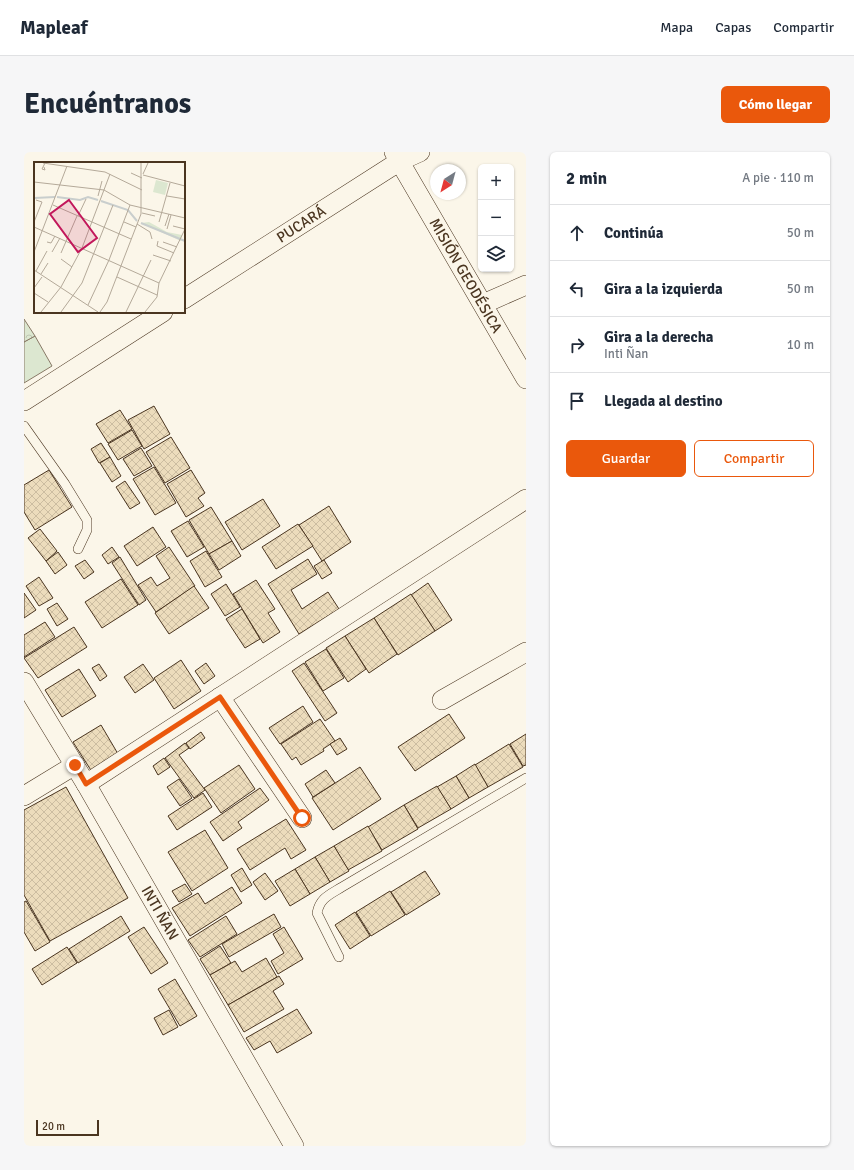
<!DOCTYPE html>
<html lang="es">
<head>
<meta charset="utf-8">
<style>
  body { margin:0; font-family:Signika,sans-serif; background:#f6f6f7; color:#1f2937 }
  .controls { position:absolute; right:12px; top:12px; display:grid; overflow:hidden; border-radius:6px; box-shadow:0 1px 3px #0004 }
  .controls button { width:36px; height:36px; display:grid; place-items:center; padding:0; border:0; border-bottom:1px solid #e0e1e3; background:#fff; color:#1f2937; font:20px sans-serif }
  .compass { position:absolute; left:406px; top:12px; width:36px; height:36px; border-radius:50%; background:#fff; box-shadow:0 1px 3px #0004; rotate:216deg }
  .scale { position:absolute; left:12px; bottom:10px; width:63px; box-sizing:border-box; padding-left:4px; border:2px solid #4a3520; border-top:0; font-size:11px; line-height:14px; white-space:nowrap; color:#4a3520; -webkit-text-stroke:3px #fbf6e9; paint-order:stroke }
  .stop { position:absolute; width:12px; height:12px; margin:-9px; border:3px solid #ea580c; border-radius:50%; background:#fff }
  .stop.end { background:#ea580c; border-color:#fff; box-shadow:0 1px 4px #0008 }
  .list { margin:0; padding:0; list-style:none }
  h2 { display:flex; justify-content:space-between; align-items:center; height:52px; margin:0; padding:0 16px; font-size:17px }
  h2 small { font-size:13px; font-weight:400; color:#747a83 }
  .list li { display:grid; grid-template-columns:26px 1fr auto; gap:12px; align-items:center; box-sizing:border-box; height:56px; padding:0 16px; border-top:1px solid #e0e1e3 }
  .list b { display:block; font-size:15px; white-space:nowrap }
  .list p { margin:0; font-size:13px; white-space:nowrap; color:#747a83 }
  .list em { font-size:13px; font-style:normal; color:#747a83 }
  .actions { display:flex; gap:8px; padding:12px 16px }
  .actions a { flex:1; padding:9px 0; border:1px solid #ea580c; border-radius:6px; text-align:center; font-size:14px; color:#ea580c }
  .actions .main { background:#ea580c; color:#fff }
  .icon { flex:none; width:22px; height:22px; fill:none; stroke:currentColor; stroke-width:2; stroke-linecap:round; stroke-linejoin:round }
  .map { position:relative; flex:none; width:502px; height:994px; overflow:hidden; border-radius:6px }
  header { display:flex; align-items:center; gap:24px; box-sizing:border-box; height:56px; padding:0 20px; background:#fff; border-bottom:1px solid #e0e1e3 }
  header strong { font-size:19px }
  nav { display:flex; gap:22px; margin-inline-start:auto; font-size:14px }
  .intro { display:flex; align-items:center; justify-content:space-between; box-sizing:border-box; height:96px; padding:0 24px }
  h1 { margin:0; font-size:28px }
  .button { padding:10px 18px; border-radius:6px; background:#ea580c; color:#fff; font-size:14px; font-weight:700 }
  main { display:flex; gap:24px; padding:0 24px }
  aside { flex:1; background:#fff; border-radius:6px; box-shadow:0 1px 3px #0004 }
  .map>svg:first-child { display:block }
  .grass { fill:#dce7d0; stroke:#887966 }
  .park { fill:url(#park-crowns); stroke:#887966 }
  .building { fill:url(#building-cross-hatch); stroke:#4a3520 }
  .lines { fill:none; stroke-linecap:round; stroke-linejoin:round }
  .service-casing { stroke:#4a3520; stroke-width:10 }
  .minor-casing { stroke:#4a3520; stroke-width:20 }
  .service { stroke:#fbf6e9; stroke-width:9 }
  .minor { stroke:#fbf6e9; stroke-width:19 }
  .route { stroke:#ea580c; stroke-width:5 }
  .labels { text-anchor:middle; stroke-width:3; stroke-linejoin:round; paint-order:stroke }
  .street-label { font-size:15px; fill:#4a3520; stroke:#fbf6e9 }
  .inset-river { fill:none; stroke:#c9cecd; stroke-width:2 }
  .inset-road { fill:none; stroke:#b4a999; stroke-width:1 }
  .view { fill:#c2185b; fill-opacity:0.15; stroke:#c2185b; stroke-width:2 }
  .inset-edge { fill:none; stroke:#4a3520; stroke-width:2 }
</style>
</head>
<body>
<header>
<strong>Mapleaf</strong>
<nav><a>Mapa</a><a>Capas</a><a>Compartir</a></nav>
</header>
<div class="intro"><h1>Encuéntranos</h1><a class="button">Cómo llegar</a></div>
<main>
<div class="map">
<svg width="502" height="994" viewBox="0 0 502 994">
  <defs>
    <pattern id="park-crowns" width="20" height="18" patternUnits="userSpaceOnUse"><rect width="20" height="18" fill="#dce7d0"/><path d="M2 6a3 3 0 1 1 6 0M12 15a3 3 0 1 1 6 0" fill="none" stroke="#bec7b2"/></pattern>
    <pattern id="building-cross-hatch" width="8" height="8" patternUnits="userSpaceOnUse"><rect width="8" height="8" fill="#ecdcbc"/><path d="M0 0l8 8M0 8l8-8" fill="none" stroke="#ccbda1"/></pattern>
  </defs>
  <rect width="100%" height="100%" fill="#fbf6e9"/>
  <!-- grass -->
  <path class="grass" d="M11 184 28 214 0 231V190Z"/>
  <!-- park -->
  <path class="park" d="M0 167 11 184 0 190Z"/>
  <!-- building -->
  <g class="building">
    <path d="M130 254 146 282 120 297 104 268Z"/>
    <path d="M96 258 108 277 84 291 72 272Z"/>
    <path d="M108 278 118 294 94 308 84 292Z"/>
    <path d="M147 285 166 316 141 331 122 300Z"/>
    <path d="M77 291 86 305 75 311 67 297Z"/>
    <path d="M117 296 128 314 110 324 99 307Z"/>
    <path d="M86 305 97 324 88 330 76 311Z"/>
    <path d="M130 315 152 351 131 363 109 327Z"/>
    <path d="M25 318 48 355 11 378 0 360V333Z"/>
    <path d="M167 318 181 341 174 346 180 354 162 365 143 332Z"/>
    <path d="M101 329 116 351 106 357 92 335Z"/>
    <path d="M239 347 256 374 218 398 201 370Z"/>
    <path d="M305 354 327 390 298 409 275 373Z"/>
    <path d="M187 355 208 389 185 402 165 368Z"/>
    <path d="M164 369 180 395 163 405 147 379Z"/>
    <path d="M274 372 289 394 252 417 238 395Z"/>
    <path d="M129 375 142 395 113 414 100 394Z"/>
    <path d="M16 377 33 399 22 409 4 386Z"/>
    <path d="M208 389 217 404 195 418 185 402Z"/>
    <path d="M88 395 95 405 84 412 78 403Z"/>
    <path d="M145 395 171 434 132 460 114 433 127 425 133 434 146 426 132 404Z"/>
    <path d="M182 399 198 425 181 435 166 409Z"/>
    <path d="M34 400 43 413 31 422 22 409Z"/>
    <path d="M96 405 122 448 115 453 88 411Z"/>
    <path d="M284 407 293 422 267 438 278 457 304 440 315 457 275 482 244 432Z"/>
    <path d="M61 408 70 420 60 427 51 414Z"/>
    <path d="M300 408 308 421 298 427 290 414Z"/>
    <path d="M15 425 29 446 15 454 2 434Z"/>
    <path d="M97 427 114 453 78 476 61 450Z"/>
    <path d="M232 428 251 457 244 461 256 480 239 491 209 442Z"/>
    <path d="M404 431 428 468 411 479 387 443Z"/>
    <path d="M202 432 216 455 201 464 187 442Z"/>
    <path d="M170 434 185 456 145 482 131 461Z"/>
    <path d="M0 441 12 458 0 466Z"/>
    <path d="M387 442 411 479 374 503 350 466Z"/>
    <path d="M33 451 44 467 33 474 23 457Z"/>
    <path d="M218 457 236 487 221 496 202 467Z"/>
    <path d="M350 466 373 502 345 521 321 484Z"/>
    <path d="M21 470 31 485 0 505V483Z"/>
    <path d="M50 475 63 495 14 526 0 506Z"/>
    <path d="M321 484 342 517 324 530 302 496Z"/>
    <path d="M302 497 320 526 299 539 281 510Z"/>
    <path d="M157 508 177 539 150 557 130 526Z"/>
    <path d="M182 511 191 524 180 532 171 519Z"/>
    <path d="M280 511 313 561 301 569 268 519Z"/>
    <path d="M75 512 83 524 76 529 68 516Z"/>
    <path d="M119 512 130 528 111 541 100 525Z"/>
    <path d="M55 517 72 544 38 565 21 538Z"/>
    <path d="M279 554 289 570 256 592 245 576Z"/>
    <path d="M425 562 441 586 391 619 374 595Z"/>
    <path d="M296 567 311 589 299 597 300 599 277 613 272 605 268 608 257 592Z"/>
    <path d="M77 573 97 607 70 623 49 590Z"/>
    <path d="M177 580 181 586 166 597 162 591Z"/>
    <path d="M502 582V613L499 614 486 592Z"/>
    <path d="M316 586 323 597 313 603 306 592Z"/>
    <path d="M161 591 165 596 155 603 181 638 170 646 141 606Z"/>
    <path d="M485 592 499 615 464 635 451 613Z"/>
    <path d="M140 606 146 615 134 623 129 614Z"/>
    <path d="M451 612 464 635 445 646 432 624Z"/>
    <path d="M215 613 231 637 197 661 180 636Z"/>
    <path d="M336 615 357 647 309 678 288 646Z"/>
    <path d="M302 618 311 631 289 645 281 632Z"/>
    <path d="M432 624 445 646 427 657 413 635Z"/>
    <path d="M155 627 168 646 156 654 143 635Z"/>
    <path d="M413 634 427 657 394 676 380 653Z"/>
    <path d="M42 635 104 746 26 789 0 743V658Z"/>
    <path d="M236 636 245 648 214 670 218 676 199 689 186 670Z"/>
    <path d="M179 641 188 655 153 678 144 664Z"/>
    <path d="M380 653 394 677 358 698 344 675Z"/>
    <path d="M262 667 282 698 267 707 261 696 226 718 213 697Z"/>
    <path d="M344 674 358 699 324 718 310 694Z"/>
    <path d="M181 678 204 716 168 739 144 700Z"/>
    <path d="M310 694 325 719 306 730 291 705Z"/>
    <path d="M291 705 306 730 286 742 271 717Z"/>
    <path d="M218 716 228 733 217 740 207 723Z"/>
    <path d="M271 717 286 742 266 754 251 729Z"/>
    <path d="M401 719 416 742 382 763 367 740Z"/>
    <path d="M241 721 254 739 241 748 229 730Z"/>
    <path d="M161 732 168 742 155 750 148 739Z"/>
    <path d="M208 735 218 751 166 784 148 756 174 741 181 752Z"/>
    <path d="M366 739 381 763 347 784 332 760Z"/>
    <path d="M2 749 26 790 11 799 0 780V750Z"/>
    <path d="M331 760 346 784 326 797 311 773Z"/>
    <path d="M250 762 257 775 205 805 198 792Z"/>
    <path d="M97 764 106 779 54 811 45 797Z"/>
    <path d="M202 764 213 782 176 805 164 788Z"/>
    <path d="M120 775 144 811 127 822 104 785Z"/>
    <path d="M260 775 279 807 254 822 247 809 260 801 249 782Z"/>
    <path d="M196 794 207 811 186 823 176 807Z"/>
    <path d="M43 795 53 811 18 833 8 817Z"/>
    <path d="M242 806 253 825 204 853 186 823 211 809 218 820Z"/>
    <path d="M255 824 260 832 249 839 260 857 220 880 204 853Z"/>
    <path d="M151 827 173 864 156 874 134 837Z"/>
    <path d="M273 857 288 881 253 901 246 889 230 898 222 886Z"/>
    <path d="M145 858 154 875 139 883 130 866Z"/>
  </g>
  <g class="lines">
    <!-- service casing -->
    <g class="service-casing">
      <g id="service">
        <path d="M0 274 41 332 63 368V378L54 397"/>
        <path d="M315 805 293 761C296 746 305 743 318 735L502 626"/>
      </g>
    </g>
    <!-- minor casing -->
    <g class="minor-casing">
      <g id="minor">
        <path id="s1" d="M370 0 502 227"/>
        <path id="s2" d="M160 147 376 9 396 0"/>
        <path d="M459 152 502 133"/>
        <path d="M0 249 139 160"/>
        <path id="s3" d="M0 530 62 632 270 994"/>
        <path d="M196 545 278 666"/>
        <path d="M418 548 502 500"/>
        <path d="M62 632 502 347"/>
        <path d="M0 644 51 613"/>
      </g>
    </g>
    <!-- service -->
    <use href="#service" class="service"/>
    <!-- minor -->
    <use href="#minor" class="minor"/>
  </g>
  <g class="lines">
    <!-- route -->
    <path class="route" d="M51 613 62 632 196 545 278 666"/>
  </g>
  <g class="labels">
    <!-- street labels -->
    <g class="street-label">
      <text dy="5" stroke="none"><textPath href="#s2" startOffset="139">PUCARÁ</textPath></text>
      <text dy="5" stroke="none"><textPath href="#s1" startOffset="143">MISIÓN GEODÉSICA</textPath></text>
      <text dy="5" stroke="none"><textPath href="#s3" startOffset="268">INTI ÑAN</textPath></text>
    </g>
  </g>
  <!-- overview -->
  <g transform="translate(10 10)">
    <rect width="151" height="151" fill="#fbf6e9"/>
    <path d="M115 60 133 70 148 73 147 79 107 61Z" fill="#dce7d0"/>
    <path d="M122 18 134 21 131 33 119 30Z" fill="#dce7d0"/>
    <path class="inset-river" d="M23 35 46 38 54 35 64 38M0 36 21 35M67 39 94 48 103 59M107 61 151 79"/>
    <path class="inset-road" d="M9 1 71 10 108 28M10 5 11 8 8 7 11 1M97 11 108 16M109 12 114 1M109 13 151 24M0 20 70 28 96 43 151 56M64 34 68 19M133 34 151 37M19 43 97 77M108 51 121 54M44 54 52 37M0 60 8 40 2 38M90 60 102 65M125 60 136 21M103 62 116 70 118 77M131 64 135 52M139 64 151 67M0 65 125 121M133 67 137 53M124 79 123 84 140 91M13 80 17 81 21 74M129 80 143 85M0 90 33 4M18 90 26 76M27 91 43 54M119 93 137 99M27 97 38 105M0 108 64 150M2 109 13 89M7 112 14 101M83 115 123 133M0 126 8 115M0 131 14 140M54 143 75 98 96 43M7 150 27 125 48 86 76 12M27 150 48 121 79 43M66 150 73 140 107 52V1M92 150 117 98M111 150 123 135 125 121 151 67"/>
    <path class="view" d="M35 38 63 76 44 90 16 52Z"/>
    <rect width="151" height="151" class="inset-edge"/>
  </g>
</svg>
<div class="controls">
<button>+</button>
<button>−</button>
<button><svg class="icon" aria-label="layers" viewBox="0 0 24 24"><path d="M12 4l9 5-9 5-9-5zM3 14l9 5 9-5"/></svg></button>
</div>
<svg class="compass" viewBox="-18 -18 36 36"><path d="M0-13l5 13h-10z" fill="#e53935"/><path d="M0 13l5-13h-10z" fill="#747a83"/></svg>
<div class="scale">20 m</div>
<div class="stop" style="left:278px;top:666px"></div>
<div class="stop end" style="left:51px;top:613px"></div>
</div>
<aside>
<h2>2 min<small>A pie · 110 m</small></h2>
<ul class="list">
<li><svg class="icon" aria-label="ahead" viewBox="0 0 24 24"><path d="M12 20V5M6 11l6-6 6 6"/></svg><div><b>Continúa</b></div><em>50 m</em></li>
<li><svg class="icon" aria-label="left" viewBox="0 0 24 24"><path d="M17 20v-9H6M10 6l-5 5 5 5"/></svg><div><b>Gira a la izquierda</b></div><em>50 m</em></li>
<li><svg class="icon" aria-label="right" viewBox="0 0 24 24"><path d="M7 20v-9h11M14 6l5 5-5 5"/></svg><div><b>Gira a la derecha</b><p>Inti Ñan</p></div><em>10 m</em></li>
<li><svg class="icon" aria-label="arrive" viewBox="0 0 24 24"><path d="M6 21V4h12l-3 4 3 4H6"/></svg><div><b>Llegada al destino</b></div></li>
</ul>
<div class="actions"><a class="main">Guardar</a><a>Compartir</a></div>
</aside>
</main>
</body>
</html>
